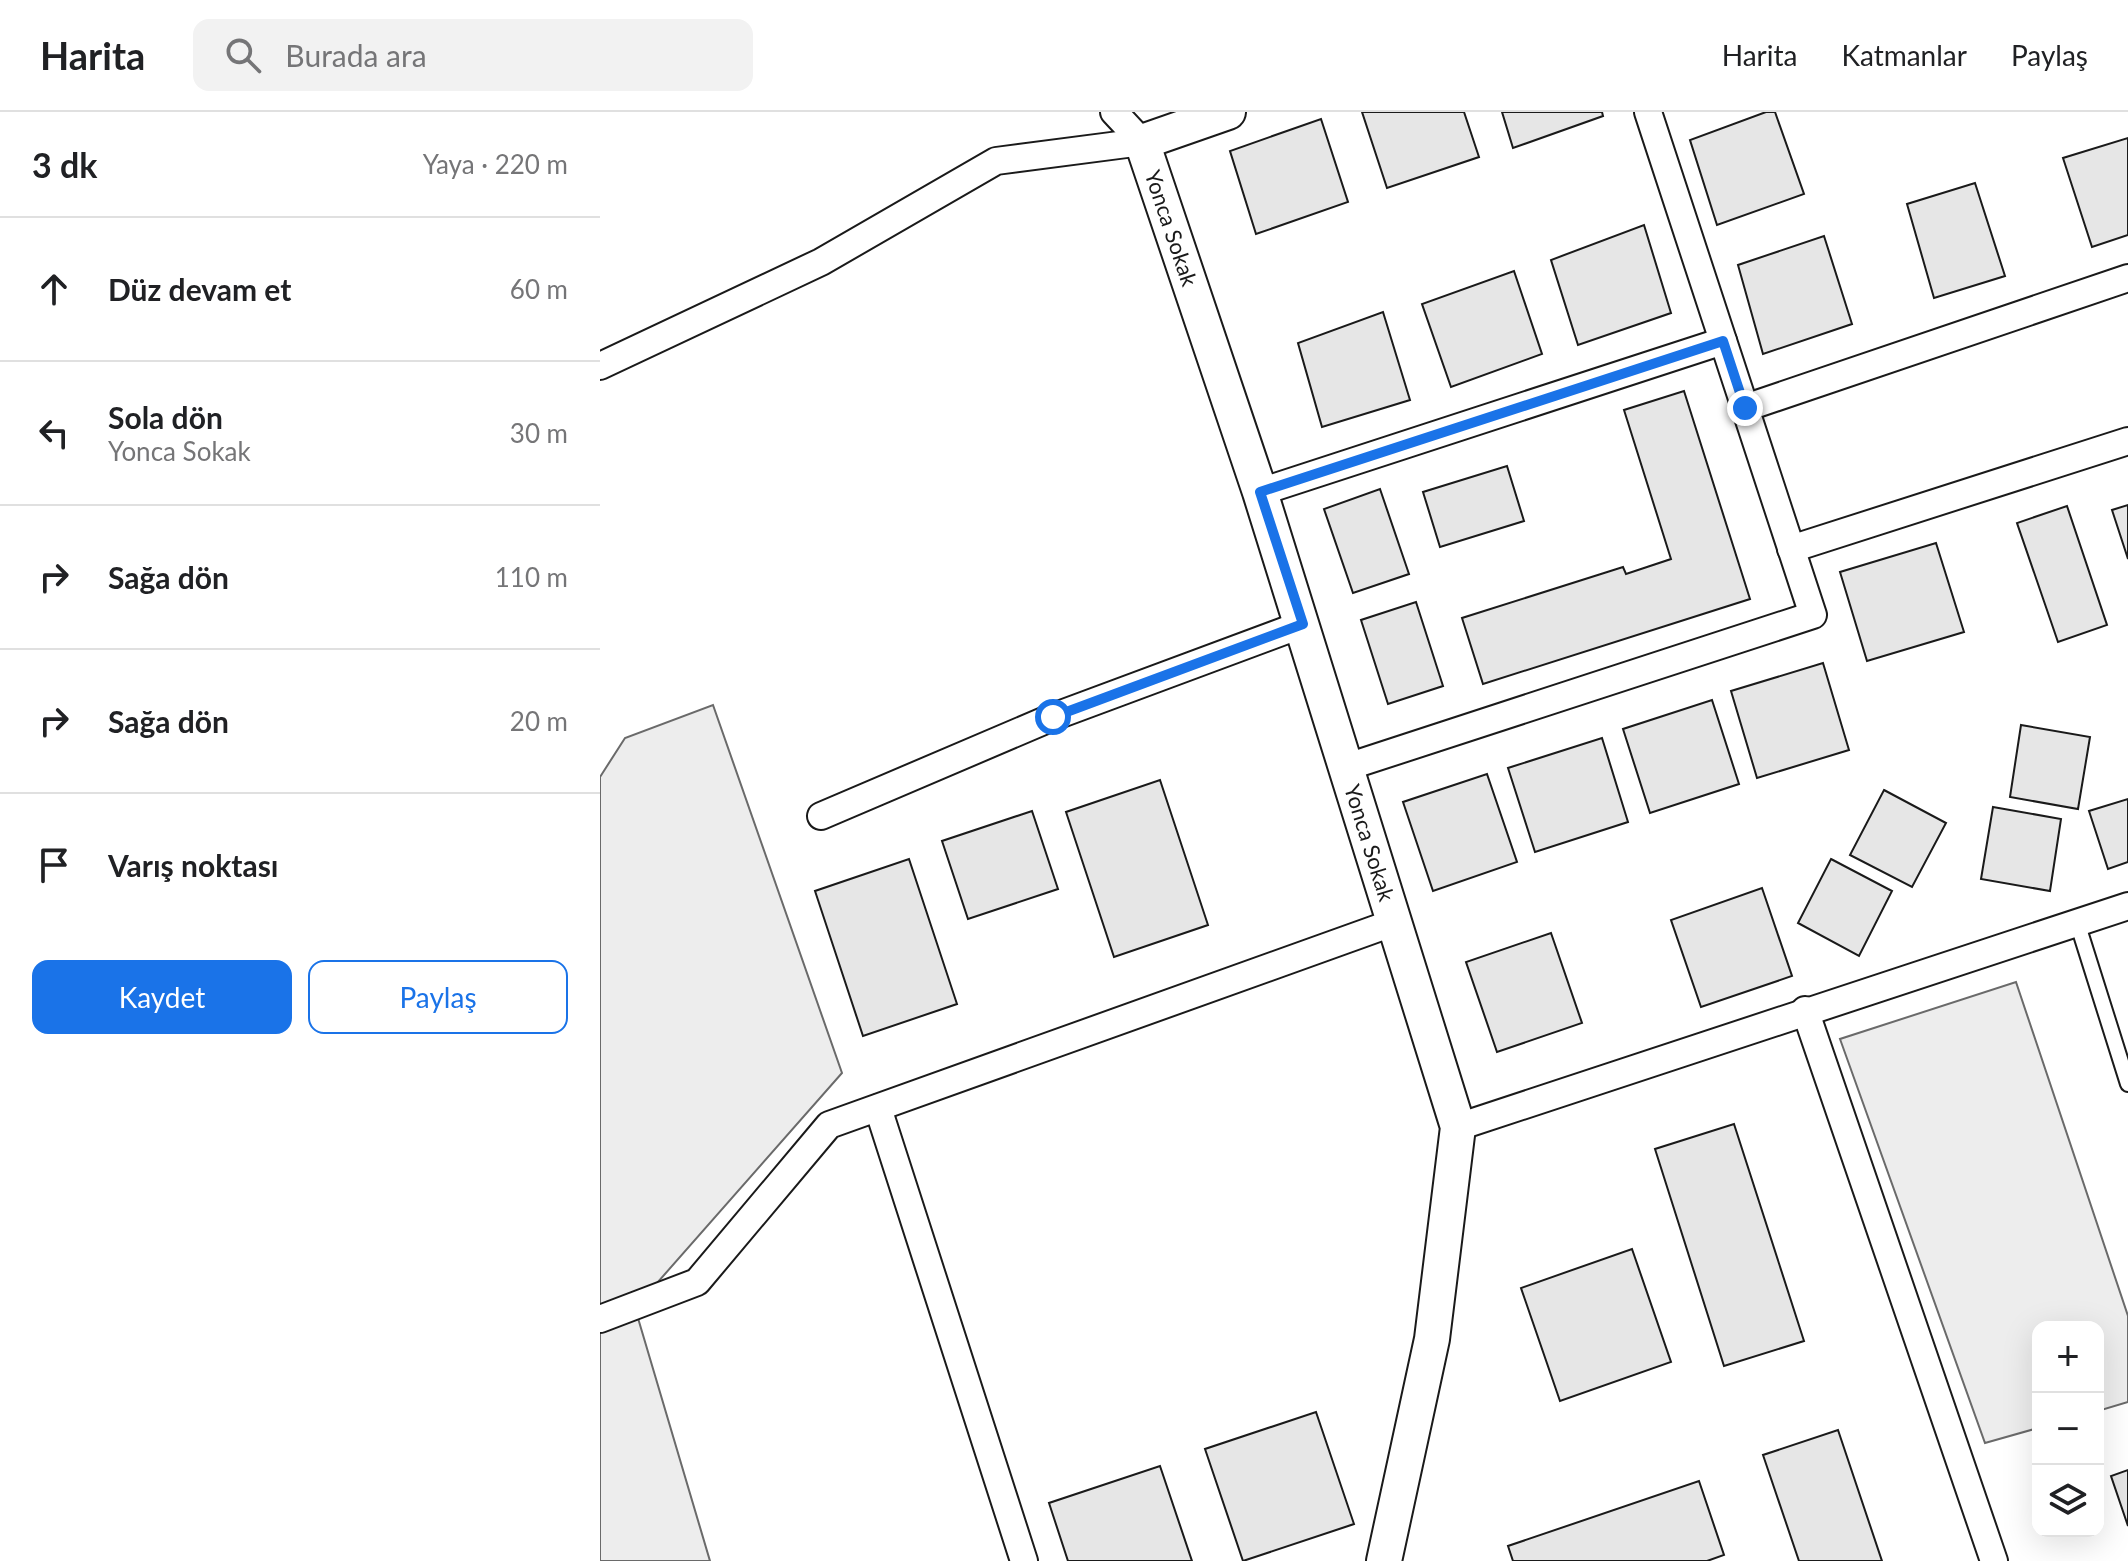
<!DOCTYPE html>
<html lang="tr">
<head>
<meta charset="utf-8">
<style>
  body { margin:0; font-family:Lato,sans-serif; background:#f2f2f2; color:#202124 }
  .controls { position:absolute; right:24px; bottom:24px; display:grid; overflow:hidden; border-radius:16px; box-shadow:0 8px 32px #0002 }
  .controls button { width:72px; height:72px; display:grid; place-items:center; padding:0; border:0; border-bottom:2px solid #e0e0e0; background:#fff; color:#202124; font:40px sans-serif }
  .stop { position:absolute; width:24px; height:24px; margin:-18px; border:6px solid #1a73e8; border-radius:50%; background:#fff }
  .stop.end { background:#1a73e8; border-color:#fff; box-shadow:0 2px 8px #0008 }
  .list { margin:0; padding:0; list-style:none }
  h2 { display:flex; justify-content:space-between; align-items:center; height:104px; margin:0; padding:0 32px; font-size:34px }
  h2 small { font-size:26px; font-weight:400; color:#757577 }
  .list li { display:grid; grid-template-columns:52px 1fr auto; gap:24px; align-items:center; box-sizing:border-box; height:144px; padding:0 32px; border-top:2px solid #e0e0e0 }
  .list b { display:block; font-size:30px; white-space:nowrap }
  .list p { margin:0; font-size:26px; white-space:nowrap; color:#757577 }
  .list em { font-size:26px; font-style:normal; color:#757577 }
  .actions { display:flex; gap:16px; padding:24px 32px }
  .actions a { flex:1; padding:18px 0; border:2px solid #1a73e8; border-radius:16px; text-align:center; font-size:28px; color:#1a73e8 }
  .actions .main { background:#1a73e8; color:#fff }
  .icon { flex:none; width:44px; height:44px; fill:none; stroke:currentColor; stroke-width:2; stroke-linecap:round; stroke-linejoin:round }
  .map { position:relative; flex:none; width:1528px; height:1449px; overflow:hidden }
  header { display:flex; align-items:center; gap:48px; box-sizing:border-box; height:112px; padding:0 40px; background:#fff; border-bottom:2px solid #e0e0e0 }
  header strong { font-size:38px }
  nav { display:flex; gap:44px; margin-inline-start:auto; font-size:28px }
  .search { width:560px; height:72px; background:#f2f2f2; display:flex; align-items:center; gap:20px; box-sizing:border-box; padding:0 28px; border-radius:16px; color:#757577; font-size:30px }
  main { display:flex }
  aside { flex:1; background:#fff }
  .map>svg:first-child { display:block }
  .built { fill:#ededed; stroke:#6a6a6a; stroke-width:2 }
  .building { fill:#e6e6e6; stroke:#1a1a1a; stroke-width:2 }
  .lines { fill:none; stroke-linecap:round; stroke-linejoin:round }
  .service-casing { stroke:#1a1a1a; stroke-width:18 }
  .minor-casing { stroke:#1a1a1a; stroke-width:30 }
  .tertiary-casing { stroke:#1a1a1a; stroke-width:38 }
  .service { stroke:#fff; stroke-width:14 }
  .minor { stroke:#fff; stroke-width:26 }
  .tertiary { stroke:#fff; stroke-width:34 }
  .route { stroke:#1a73e8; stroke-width:10 }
  .labels { text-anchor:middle; stroke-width:6; stroke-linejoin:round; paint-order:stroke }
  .street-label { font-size:22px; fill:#1a1a1a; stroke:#fff }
</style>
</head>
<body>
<header>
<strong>Harita</strong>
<div class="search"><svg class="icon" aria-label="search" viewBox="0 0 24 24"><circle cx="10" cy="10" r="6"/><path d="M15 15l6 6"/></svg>Burada ara</div>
<nav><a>Harita</a><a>Katmanlar</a><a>Paylaş</a></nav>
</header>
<main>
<aside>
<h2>3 dk<small>Yaya · 220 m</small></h2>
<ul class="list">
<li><svg class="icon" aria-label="ahead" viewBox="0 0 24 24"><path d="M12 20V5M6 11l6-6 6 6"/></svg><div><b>Düz devam et</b></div><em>60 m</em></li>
<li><svg class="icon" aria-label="left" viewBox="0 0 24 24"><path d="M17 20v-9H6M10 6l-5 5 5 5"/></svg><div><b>Sola dön</b><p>Yonca Sokak</p></div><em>30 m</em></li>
<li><svg class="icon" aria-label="right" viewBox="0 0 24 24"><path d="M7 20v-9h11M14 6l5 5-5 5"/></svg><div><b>Sağa dön</b></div><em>110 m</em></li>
<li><svg class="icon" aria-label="right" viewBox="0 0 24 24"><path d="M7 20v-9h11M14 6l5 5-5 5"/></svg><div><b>Sağa dön</b></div><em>20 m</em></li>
<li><svg class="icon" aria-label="arrive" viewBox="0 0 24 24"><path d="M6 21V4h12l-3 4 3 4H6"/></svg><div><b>Varış noktası</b></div></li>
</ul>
<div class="actions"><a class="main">Kaydet</a><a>Paylaş</a></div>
</aside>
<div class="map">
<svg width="1528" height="1449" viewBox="0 0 1528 1449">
  <rect width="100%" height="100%" fill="#fff"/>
  <!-- built -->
  <g class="built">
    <path d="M113 593 242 961 35 1196 110 1449H0V665L25 626Z"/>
    <path d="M1416 870 1528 1204V1290L1498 1299V1215H1438V1316L1385 1331 1240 927Z"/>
  </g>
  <!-- building -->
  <g class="building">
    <path d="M762 0H864L879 45 787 76Z"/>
    <path d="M902 0H1002L1003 4 913 36Z"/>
    <path d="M1166 0H1175L1204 82 1117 113 1090 28Z"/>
    <path d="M721 7 748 90 656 122 630 39Z"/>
    <path d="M1528 26V123L1492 135 1463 46Z"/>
    <path d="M1375 71 1405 164 1334 186 1307 92Z"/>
    <path d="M1044 113 1071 201 978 233 951 148Z"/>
    <path d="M1224 124 1252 212 1163 242 1138 153Z"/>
    <path d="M914 159 942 242 851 275 822 192Z"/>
    <path d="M783 200 810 288 722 315 698 231Z"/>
    <path d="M1084 279 1150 487 883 572 862 506 1023 455 1026 462 1071 447 1024 298Z"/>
    <path d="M907 354 924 409 840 435 823 380Z"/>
    <path d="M780 377 809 462 753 481 724 397Z"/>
    <path d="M1528 393V447L1512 398Z"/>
    <path d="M1467 394 1507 513 1458 530 1417 411Z"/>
    <path d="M1336 431 1364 520 1267 549 1240 460Z"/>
    <path d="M816 490 843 574 788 592 761 508Z"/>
    <path d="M1223 551 1249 638 1157 666 1131 579Z"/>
    <path d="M1112 588 1139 672 1050 701 1023 617Z"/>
    <path d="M1421 613 1490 625 1478 697 1410 685Z"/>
    <path d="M1002 626 1028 710 935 740 908 656Z"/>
    <path d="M887 662 917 750 833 779 803 690Z"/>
    <path d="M560 668 608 813 514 845 466 700Z"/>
    <path d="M1284 678 1346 711 1312 775 1250 743Z"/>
    <path d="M1528 687V750L1508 757 1489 699Z"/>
    <path d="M1393 695 1461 707 1450 779 1381 767Z"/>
    <path d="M432 699 458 777 368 807 342 729Z"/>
    <path d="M309 747 357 892 263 924 215 779Z"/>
    <path d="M1231 747 1292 779 1259 844 1198 811Z"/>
    <path d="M1162 776 1192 864 1101 895 1071 808Z"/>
    <path d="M951 821 982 911 897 940 866 850Z"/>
    <path d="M1134 1012 1204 1229 1124 1254 1055 1037Z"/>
    <path d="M1032 1137 1071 1250 960 1289 921 1176Z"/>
    <path d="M716 1300 754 1412 643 1449 605 1337Z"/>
    <path d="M1238 1318 1282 1449H1199L1163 1343Z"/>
    <path d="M560 1354 592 1449H468L449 1391Z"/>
    <path d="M1528 1358V1414L1511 1364Z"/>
    <path d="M1099 1369 1124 1443 1107 1449H913L908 1434Z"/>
  </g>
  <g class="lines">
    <!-- service casing -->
    <g class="service-casing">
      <path id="service" d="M1477 810 1528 972"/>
    </g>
    <!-- minor casing -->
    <g class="minor-casing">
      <g id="minor">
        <path d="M514 0 542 30"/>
        <path d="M0 254 221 150 396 49 542 30"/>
        <path d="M1145 296 1528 166"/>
        <path d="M660 380 1123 229"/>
        <path d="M1191 437 1528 329"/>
        <path d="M747 655 1213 503 1048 0"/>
        <path d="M221 704 453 605 703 512"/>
        <path d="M1205 898 1394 1449"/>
        <path d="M278 996 424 1449"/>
        <path d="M858 1015 1528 794"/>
        <path d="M0 1207 97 1170 229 1013 795 810"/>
      </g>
    </g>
    <!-- tertiary casing -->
    <g class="tertiary-casing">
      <g id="tertiary">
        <path id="s1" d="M628 0 542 30 660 380 858 1015 832 1227 784 1449"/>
      </g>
    </g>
    <!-- service -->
    <use href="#service" class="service"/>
    <!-- minor -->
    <use href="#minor" class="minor"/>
    <!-- tertiary -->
    <use href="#tertiary" class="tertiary"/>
  </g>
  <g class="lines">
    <!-- route -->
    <path class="route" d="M453 605 703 512 660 380 1123 229 1145 296"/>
  </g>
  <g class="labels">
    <!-- street labels -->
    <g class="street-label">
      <text dy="8" stroke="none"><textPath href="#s1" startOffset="182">Yonca Sokak</textPath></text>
      <text dy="8" stroke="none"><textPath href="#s1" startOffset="828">Yonca Sokak</textPath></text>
    </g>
  </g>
</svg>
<div class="controls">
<button>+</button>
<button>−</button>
<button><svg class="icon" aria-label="layers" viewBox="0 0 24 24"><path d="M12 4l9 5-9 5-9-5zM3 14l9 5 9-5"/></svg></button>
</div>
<div class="stop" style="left:453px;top:605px"></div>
<div class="stop end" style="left:1145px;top:296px"></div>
</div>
</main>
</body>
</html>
